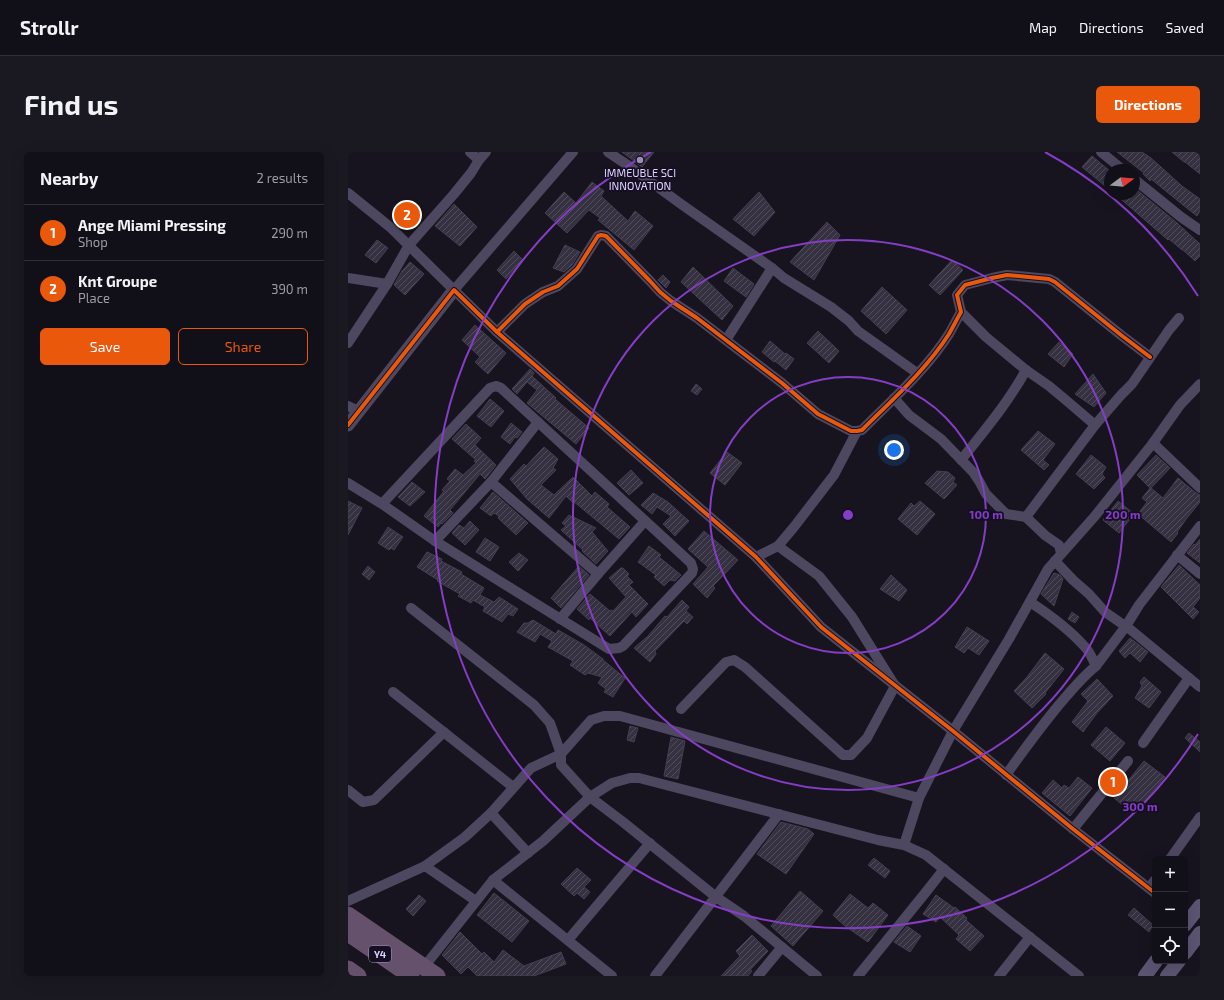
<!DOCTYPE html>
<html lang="en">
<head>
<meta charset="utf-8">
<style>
  body { margin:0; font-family:"Exo 2",sans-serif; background:#1a1820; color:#f1f3f6 }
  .controls { position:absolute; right:12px; bottom:12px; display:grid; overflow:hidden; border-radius:6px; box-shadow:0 4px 16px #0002 }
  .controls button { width:36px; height:36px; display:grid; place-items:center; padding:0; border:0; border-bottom:1px solid #302f36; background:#110f17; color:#f1f3f6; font:20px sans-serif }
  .compass { position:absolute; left:756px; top:12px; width:36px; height:36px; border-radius:50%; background:#110f17; box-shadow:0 4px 16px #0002; rotate:74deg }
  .you { position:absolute; left:546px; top:298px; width:14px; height:14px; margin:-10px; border:3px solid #fff; border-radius:50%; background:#1a73e8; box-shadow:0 0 0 6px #1a73e833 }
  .badge { display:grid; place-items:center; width:26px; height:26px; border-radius:50%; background:#ea580c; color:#fff; font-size:13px; font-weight:700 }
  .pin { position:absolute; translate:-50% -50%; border:2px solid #fff; box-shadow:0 1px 4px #0006 }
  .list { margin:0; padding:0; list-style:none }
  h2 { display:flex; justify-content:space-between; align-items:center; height:52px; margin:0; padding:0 16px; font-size:17px }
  h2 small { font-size:13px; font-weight:400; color:#9c9ca1 }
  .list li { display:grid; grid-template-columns:26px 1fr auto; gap:12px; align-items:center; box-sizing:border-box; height:56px; padding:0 16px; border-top:1px solid #302f36 }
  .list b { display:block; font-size:15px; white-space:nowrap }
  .list p { margin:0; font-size:13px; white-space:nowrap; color:#9c9ca1 }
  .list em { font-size:13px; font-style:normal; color:#9c9ca1 }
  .actions { display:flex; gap:8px; padding:12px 16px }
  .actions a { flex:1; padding:9px 0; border:1px solid #ea580c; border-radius:6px; text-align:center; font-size:14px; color:#ea580c }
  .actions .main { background:#ea580c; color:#fff }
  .icon { flex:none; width:22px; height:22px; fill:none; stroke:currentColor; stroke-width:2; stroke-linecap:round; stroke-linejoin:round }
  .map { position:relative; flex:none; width:852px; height:824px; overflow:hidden; border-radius:6px }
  header { display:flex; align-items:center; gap:24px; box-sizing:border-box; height:56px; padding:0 20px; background:#110f17; border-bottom:1px solid #302f36 }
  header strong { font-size:19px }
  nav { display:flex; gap:22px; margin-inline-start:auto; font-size:14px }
  .intro { display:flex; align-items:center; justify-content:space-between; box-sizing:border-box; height:96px; padding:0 24px }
  h1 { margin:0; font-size:28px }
  .button { padding:10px 18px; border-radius:6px; background:#ea580c; color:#fff; font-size:14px; font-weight:700 }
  main { display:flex; gap:24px; padding:0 24px }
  aside { flex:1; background:#110f17; border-radius:6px; box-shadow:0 4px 16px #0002 }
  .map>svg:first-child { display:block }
  .building { fill:url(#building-hatch); stroke:#453e52 }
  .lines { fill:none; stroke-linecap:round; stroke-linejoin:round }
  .minor { stroke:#4d4860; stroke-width:10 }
  .tertiary { stroke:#4d4860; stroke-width:13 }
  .secondary { stroke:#5b5572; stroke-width:14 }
  .trunk { stroke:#65516c; stroke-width:17 }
  .cycleway-casing { stroke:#150f24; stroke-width:6 }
  .cycleway { stroke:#e8590c; stroke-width:4 }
  .ring { fill:none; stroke:#853dc5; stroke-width:2 }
  .poi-dot { fill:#9890b0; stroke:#150f24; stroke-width:1.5 }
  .labels { text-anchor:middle; stroke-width:3.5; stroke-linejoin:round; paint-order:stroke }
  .shield { fill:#150f24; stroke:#a298bd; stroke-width:1 }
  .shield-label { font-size:10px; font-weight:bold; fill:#ded2fe }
  .poi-label { font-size:11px; fill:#ded2fe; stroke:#150f24 }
  .centre { fill:#853dc5; stroke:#150f24; stroke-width:2 }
  .ring-label { font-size:12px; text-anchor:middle; font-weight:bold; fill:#853dc5; stroke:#150f24; stroke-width:3.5; stroke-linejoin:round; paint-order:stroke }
</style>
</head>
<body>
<header>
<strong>Strollr</strong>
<nav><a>Map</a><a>Directions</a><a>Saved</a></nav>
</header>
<div class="intro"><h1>Find us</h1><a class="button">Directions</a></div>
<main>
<aside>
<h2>Nearby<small>2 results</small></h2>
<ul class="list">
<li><span class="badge">1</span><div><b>Ange Miami Pressing</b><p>Shop</p></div><em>290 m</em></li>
<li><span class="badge">2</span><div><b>Knt Groupe</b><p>Place</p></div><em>390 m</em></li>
</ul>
<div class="actions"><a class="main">Save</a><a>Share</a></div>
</aside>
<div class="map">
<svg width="852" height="824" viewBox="0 0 852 824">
  <defs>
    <pattern id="building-hatch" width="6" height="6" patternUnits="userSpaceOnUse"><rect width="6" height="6" fill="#363141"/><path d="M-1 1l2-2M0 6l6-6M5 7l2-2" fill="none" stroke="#534e5e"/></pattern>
  </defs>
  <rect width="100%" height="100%" fill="#17141f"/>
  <!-- building -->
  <g class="building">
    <path d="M274 0H306L294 15Z"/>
    <path d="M769 0H794L803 6 834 34 852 47V59L849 64 840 57 803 27 802 29 795 22 796 21Z"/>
    <path d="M824 0H852V22L837 10H836Z"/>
    <path d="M744 4 762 19V38L734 15Z"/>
    <path d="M244 30 256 39 253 44 280 69 287 59 305 74 286 98 250 68 252 66 241 58 219 81 197 61 216 40 228 51Z"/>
    <path d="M789 38 828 70 852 92V104L847 109 835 98H834L821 87 820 88 767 42H786Z"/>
    <path d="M411 40 427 60 406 84 385 67Z"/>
    <path d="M60 51 70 60 59 73 48 67Z"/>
    <path d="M106 52 129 75 112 94 87 74Z"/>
    <path d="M479 70 492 83 466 128 442 110Z"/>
    <path d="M29 88 40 96 28 111 17 103Z"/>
    <path d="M217 93 232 100 224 113 216 120 205 116Z"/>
    <path d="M166 99 175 108 158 127 149 118Z"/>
    <path d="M604 108 615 118 592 143 581 133Z"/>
    <path d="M62 110 76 122 57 143 46 133 54 119Z"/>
    <path d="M345 115 385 154 374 168 333 130Z"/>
    <path d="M385 116 406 132 398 145 376 129Z"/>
    <path d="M315 123 322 130 318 136 310 128Z"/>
    <path d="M534 135 559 158 538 182 513 159Z"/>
    <path d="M127 173 158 201 140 222 127 210 132 205 114 188Z"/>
    <path d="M470 179 491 199 481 211 459 191Z"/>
    <path d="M422 189 437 202 438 201 446 207 438 218 427 209 426 210 414 200Z"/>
    <path d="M711 190 725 202 716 215 700 202Z"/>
    <path d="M182 217 186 221 184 224 208 246 207 247 241 276 228 292 179 251 189 238 179 230 169 242 164 237Z"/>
    <path d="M745 222 758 241 746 255 727 242Z"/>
    <path d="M348 232 354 237 349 243 343 239Z"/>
    <path d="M142 247 156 259 143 275 129 264Z"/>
    <path d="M163 271 174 280 169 286 167 285 162 292 153 285Z"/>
    <path d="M118 272 133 286 127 293 148 313 137 327 132 322 102 358 105 361 94 372 93 371 90 375 76 364 96 339 94 338 102 329 99 327 107 317 115 323 128 311 126 309 128 308 104 287Z"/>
    <path d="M690 279 707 292 695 308 701 313 696 318 673 298Z"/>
    <path d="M196 295 210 307 205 316 208 318 193 333 206 343 225 325 244 344 247 340 261 352 259 355 282 375 271 387 225 349 224 350 218 344 201 366 179 347 162 327 176 312 178 314Z"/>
    <path d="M379 300 394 311 377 333 362 321Z"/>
    <path d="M743 303 758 315 754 322 757 326 746 337 728 322Z"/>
    <path d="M808 303 822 316 803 336 815 346 830 326 848 341 852 343V350L839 366 829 380 830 381 823 390 790 362 799 350 794 346 802 336 789 323Z"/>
    <path d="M283 318 295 331 281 343 269 331Z"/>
    <path d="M589 319 600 320 607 326 605 330 609 333 596 347 577 331Z"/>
    <path d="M64 330 77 340 62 354 50 345Z"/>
    <path d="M145 340 180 371 168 383 150 366 151 364 146 361 143 364 132 356Z"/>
    <path d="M305 341 320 350 341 369 327 384 315 372 323 364 309 355 304 362 293 353Z"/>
    <path d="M0 349 14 356 0 383Z"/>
    <path d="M572 349 587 362 569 383 550 367 563 351 566 354Z"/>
    <path d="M770 349 786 362 771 381 755 368Z"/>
    <path d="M221 363 248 376 244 380 260 399 248 412 234 399 235 398 213 378 218 374 214 371Z"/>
    <path d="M122 369 131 378 117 393 104 381 111 373 116 376Z"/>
    <path d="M40 375 55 385 46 398 43 396 41 398 30 391Z"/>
    <path d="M356 379 390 408 365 434 367 436 359 446 345 432 360 415 340 397Z"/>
    <path d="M137 386 151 395 142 409 128 400Z"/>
    <path d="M852 387V411L839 401 846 392 847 393Z"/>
    <path d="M301 394 313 403 311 405 333 423 327 429 322 428 316 434 306 425 308 423 290 410Z"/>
    <path d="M79 400 94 407 93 409 114 420 113 422 136 436 132 443 146 450 151 445 170 457 165 464 160 462 154 470 135 459 137 455 125 448 123 451 110 444 112 442 89 429 90 428 69 415Z"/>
    <path d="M171 401 180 408 170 419 161 410Z"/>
    <path d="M831 413 852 433V446L845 455 851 460 845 467 813 435Z"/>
    <path d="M20 414 27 420 21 428 14 422Z"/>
    <path d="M231 414 241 423 213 456 203 446Z"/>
    <path d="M273 416H275L281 422 279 424 285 430 281 433 300 452 288 465 284 460 262 484 242 466 241 468 229 457 242 442 262 459 263 458 265 459 278 445 261 426Z"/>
    <path d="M706 421 712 423 715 427 706 454 693 442Z"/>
    <path d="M543 423 559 438 551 449 532 437Z"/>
    <path d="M334 448 341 455 338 459 345 465 339 472 336 469 307 499 308 502 302 510 286 496 300 484 317 464 319 465Z"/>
    <path d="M724 460 731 465 727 471 720 467Z"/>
    <path d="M185 468 208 482 210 478 236 493 255 507V508L277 526 265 545 256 540 258 537 250 531 254 525 240 521 237 523 222 513 225 509 200 495 204 489 192 482 187 490 169 480 176 471H180Z"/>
    <path d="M619 475 641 489 631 503 620 496 616 501 607 495Z"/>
    <path d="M782 486 800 500 792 510 782 501 777 506 771 499Z"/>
    <path d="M697 501 716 517 697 541 698 542 684 556 666 539 679 525Z"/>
    <path d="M796 525 813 540 801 556 787 546 794 534 792 530Z"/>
    <path d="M749 527 765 544 749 561 735 580 724 570 740 549 733 542Z"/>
    <path d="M282 574 290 576 286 590 279 588Z"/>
    <path d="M758 575 777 591 762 609 743 593Z"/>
    <path d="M841 581 852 590V600L837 586Z"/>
    <path d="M323 585 337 589 330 627 316 624Z"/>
    <path d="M796 609 817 625 786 662 766 646Z"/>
    <path d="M730 625 744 636 722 664 694 641 705 628 714 636 716 633 721 636Z"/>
    <path d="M433 670 460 677 466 682 438 722 409 702Z"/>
    <path d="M526 706 542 719 537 726 520 713Z"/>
    <path d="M229 716 243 728 236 735 242 740 236 747 229 741 226 744 213 732Z"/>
    <path d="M452 739 475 759 445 794 423 774Z"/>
    <path d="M146 741 181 769 164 790 129 763Z"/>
    <path d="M502 742 520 756 525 751 540 763 520 790 497 774 485 763Z"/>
    <path d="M71 743 78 749 65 764 58 757Z"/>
    <path d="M588 743 606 756 607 755 619 766 618 768 636 784 622 799 608 787 611 783 592 765 588 770 575 762Z"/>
    <path d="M786 756 805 773 801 780 780 763Z"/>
    <path d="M559 774 573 784 562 800 546 790Z"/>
    <path d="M112 780 134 802 136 800 146 810 155 798 176 814 213 800 218 812 186 824H129L120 815 113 822 94 803Z"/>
    <path d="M404 783 420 799 402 818 404 819 400 824H373L392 804 388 799Z"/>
  </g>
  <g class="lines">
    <!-- minor -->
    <g class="minor">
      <path d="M122 0 131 8"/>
      <path d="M260 0 281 14 333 52 424 116 436 126 483 155 501 169 510 179 569 221"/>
      <path d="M753 0 775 18"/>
      <path d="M786 27 833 65 852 78"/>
      <path d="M0 41 42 75 106 138 225 0"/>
      <path d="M0 126 39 132"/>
      <path d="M106 138 149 180 408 405 473 475 605 579 725 677 807 741"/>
      <path d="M613 160 638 185 678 218 701 234 719 249 747 273"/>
      <path d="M149 180 177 152 195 140 210 134 229 117 250 84 253 83 258 84 302 129 312 140 323 149 349 166 396 202 434 231 470 262 503 279H509L514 278C544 248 578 218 601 182 605 175 609 167 613 160L609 143 617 133 644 126 659 123 701 127 707 130 773 183 802 205"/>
      <path d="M378 188 424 116"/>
      <path d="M0 191 39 132 61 93 106 42 123 21 131 8 138 0"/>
      <path d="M546 246 561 263 593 287 625 320 631 329 638 342 658 362 678 365"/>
      <path d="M0 254 10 259"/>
      <path d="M805 291 852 336"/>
      <path d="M613 308C636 279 660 251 678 218"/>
      <path d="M143 330 250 422"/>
      <path d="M0 331 34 352 87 389 261 497 271 496 275 494 344 421 345 417 343 411 153 236 148 234 142 236 34 352"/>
      <path d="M87 389 143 330 190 270"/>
      <path d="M713 401 711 393 698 384 678 365 747 273 773 243 784 232 821 178 831 166"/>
      <path d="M829 403 852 422"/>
      <path d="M408 405 430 394 446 375 486 323 509 279"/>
      <path d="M707 409 725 428 741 442 757 460 783 478 852 535"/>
      <path d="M63 456 186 553 202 571 213 602 243 568 256 564H272L571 646"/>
      <path d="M212 467 250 422 297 369"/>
      <path d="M748 514 778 474 791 453 852 374"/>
      <path d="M45 540 165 635"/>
      <path d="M333 557 378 510 386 508 397 515 495 603H503L519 586 547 534 504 465 471 424 430 394"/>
      <path d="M795 591 841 526"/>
      <path d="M658 623C675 599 692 576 710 554 722 540 734 525 748 514 745 508 742 500 737 495 721 477 702 463 682 450"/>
      <path d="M0 638 15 650 26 648 96 580"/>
      <path d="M143 661 180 701"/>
      <path d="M725 677 780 609"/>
      <path d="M556 693 571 646 605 579 661 487 700 417 747 364 805 291 832 253 852 232"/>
      <path d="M822 707 852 665"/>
      <path d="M77 714 128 749"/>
      <path d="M145 728 264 824"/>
      <path d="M801 736 807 728"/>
      <path d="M0 749 77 714 117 685 143 661 183 616 213 602V613L242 645 275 670 368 745 396 764 469 824"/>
      <path d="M220 788 302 691"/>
      <path d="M76 815 145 728 195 689 242 645 264 631 282 626H291L530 688 556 693 578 703 731 824"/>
      <path d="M307 824 431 662"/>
      <path d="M410 824 434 795"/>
      <path d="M510 824 578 740 596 717"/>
      <path d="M651 824 682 785"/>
    </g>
    <!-- tertiary -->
    <path class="tertiary" d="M0 273 106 138"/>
    <!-- secondary -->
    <g class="secondary">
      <path d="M837 773 852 754"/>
      <path d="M837 801 852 781"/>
      <path d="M797 824 808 809"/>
      <path d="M819 824 831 809"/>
    </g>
    <!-- trunk -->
    <g class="trunk">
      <path d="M0 763 89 824"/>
      <path d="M0 781 63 824"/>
      <path d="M0 817 10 824"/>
    </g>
    <!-- cycleway casing -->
    <g class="cycleway-casing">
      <g id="cycleway">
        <path d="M149 180 177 152 195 140 210 134 229 117 250 84 253 83 258 84 302 129 312 140 323 149 349 166 396 202 434 231 470 262 503 279H509L514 278C544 248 578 218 601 182 605 175 609 167 613 160L609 143 617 133 644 126 659 123 701 127 707 130 773 183 802 205"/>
        <path d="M0 273 106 138 149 180 408 405 473 475 605 579 725 677 807 741"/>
      </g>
    </g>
    <!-- cycleway -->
    <use href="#cycleway" class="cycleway"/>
  </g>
  <!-- distance rings -->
  <g class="ring">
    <circle cx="500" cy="363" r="138"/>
    <circle cx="500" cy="363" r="275"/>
    <path d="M850 582A413 413 0 1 1 303 0M697 0A413 413 0 0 1 850 144"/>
  </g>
  <!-- markers -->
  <circle class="poi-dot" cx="292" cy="8" r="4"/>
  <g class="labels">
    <!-- shield labels -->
    <rect class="shield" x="21" y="794" width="22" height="16" rx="3"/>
    <g class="shield-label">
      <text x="32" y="806">Y4</text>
    </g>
    <!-- poi labels -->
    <g class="poi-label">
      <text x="292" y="25">IMMEUBLE SCI<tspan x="292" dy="13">INNOVATION</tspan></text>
    </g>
  </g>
  <circle cx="500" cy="363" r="6" class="centre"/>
  <g class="ring-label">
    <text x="638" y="367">100 m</text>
    <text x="775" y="367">200 m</text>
    <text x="792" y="659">300 m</text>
  </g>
</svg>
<div class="controls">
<button>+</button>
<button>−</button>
<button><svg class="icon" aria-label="locate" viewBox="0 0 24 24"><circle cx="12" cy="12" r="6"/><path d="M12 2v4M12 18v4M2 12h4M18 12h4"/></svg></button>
</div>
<svg class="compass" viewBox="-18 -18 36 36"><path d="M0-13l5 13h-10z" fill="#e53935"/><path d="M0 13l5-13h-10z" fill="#9c9ca1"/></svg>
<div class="you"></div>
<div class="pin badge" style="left:765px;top:630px">1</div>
<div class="pin badge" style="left:59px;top:63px">2</div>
</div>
</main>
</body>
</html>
